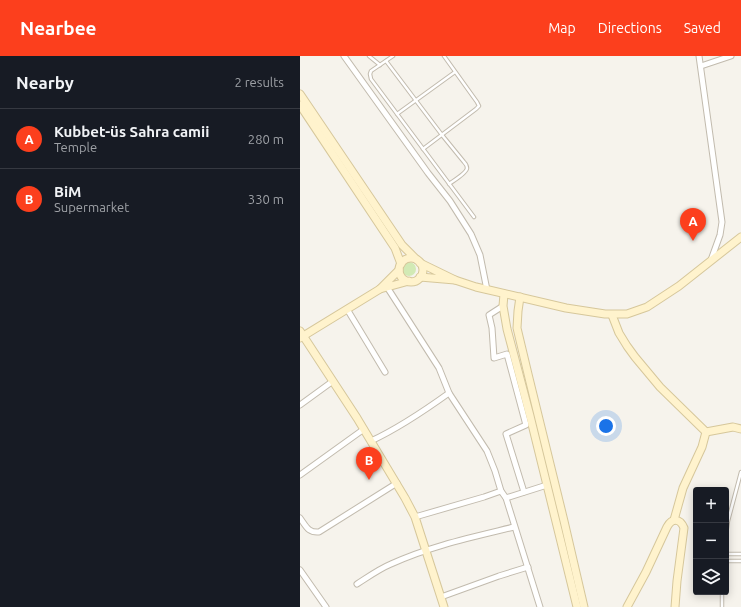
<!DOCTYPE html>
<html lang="en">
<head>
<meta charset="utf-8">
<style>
  body { margin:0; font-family:Ubuntu,sans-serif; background:#20242c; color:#f1f3f6 }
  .controls { position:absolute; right:12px; bottom:12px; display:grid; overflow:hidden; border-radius:4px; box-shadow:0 2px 10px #0003 }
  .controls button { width:36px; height:36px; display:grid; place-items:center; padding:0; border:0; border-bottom:1px solid #363941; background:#171b24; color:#f1f3f6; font:20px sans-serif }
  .you { position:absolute; left:306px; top:370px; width:14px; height:14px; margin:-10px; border:3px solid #fff; border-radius:50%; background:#1a73e8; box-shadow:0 0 0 6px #1a73e833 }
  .badge { display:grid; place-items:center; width:26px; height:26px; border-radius:50%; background:#fc3f1d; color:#fff; font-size:13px; font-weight:700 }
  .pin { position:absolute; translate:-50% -33px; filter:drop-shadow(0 1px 2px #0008) }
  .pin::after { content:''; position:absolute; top:21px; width:14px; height:12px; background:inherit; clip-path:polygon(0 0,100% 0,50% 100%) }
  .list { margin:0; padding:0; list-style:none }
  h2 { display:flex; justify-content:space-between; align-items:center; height:52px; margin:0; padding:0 16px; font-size:17px }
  h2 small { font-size:13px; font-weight:400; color:#9ea1a6 }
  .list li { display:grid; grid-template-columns:26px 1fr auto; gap:12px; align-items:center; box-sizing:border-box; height:60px; padding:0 16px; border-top:1px solid #363941 }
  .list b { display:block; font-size:15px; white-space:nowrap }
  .list p { margin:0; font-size:13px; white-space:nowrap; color:#9ea1a6 }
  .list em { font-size:13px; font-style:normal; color:#9ea1a6 }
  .icon { flex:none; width:22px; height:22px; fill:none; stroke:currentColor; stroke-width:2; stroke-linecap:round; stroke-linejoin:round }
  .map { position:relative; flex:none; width:441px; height:551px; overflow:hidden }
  header { display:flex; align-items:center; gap:24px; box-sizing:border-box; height:56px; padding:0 20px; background:#fc3f1d; color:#fff }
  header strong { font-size:19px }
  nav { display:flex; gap:22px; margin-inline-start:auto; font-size:14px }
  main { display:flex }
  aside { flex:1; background:#171b24 }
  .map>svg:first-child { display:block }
  .green { fill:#d2eab5 }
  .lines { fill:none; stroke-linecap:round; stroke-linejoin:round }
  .lane-casing { stroke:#c2bbae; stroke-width:4.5 }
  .street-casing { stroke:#c2bbae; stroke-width:7 }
  .secondary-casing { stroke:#d6c79b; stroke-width:9 }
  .lane { stroke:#fff; stroke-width:2.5 }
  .street { stroke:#fff; stroke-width:5 }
  .secondary { stroke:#fff3cd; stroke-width:7 }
</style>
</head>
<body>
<header>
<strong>Nearbee</strong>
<nav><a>Map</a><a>Directions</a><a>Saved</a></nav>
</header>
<main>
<aside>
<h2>Nearby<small>2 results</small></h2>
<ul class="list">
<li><span class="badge">A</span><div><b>Kubbet-üs Sahra camii</b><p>Temple</p></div><em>280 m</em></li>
<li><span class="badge">B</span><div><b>BiM</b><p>Supermarket</p></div><em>330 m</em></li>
</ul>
</aside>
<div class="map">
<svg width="441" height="551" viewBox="0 0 441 551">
  <rect width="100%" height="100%" fill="#f6f3ec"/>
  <!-- green -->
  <circle class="green" cx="109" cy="213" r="7"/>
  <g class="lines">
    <!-- lane casing -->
    <g class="lane-casing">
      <g id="lane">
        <path d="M69 0 80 9"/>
        <path d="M93 0 71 15 70 18 71 23 174 161"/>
        <path d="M86 5 142 79 164 106C165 107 167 110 167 112 167 117 153 125 149 128"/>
        <path d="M97 58 155 16"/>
        <path d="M123 93 176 53 179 50 177 46 144 0"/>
        <path d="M426 479 428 465 441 416"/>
        <path d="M426 498H441"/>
        <path d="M426 505H441"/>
        <path d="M422 551V536"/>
      </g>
    </g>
    <!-- street casing -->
    <g class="street-casing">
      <g id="street">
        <path d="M44 0 128 117 150 145 171 178 180 199 187 234"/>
        <path d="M399 0 422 166 420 179 411 204"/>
        <path d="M401 10 431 0"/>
        <path d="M87 231 139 312 149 337"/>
        <path d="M203 250 189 259 192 272 194 302 207 298 226 369 206 378 224 436"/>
        <path d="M47 253 85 316"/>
        <path d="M0 349 33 325"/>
        <path d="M71 385C99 372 124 355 149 337L187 395 195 415 201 435 206 442 240 551"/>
        <path d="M0 419 64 373"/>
        <path d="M206 442 247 429"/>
        <path d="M115 461 184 441 201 435"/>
        <path d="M0 462C6 470 8 477 19 476L97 427"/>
        <path d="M0 514 26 551"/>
        <path d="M57 528C68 521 79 513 91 508 130 490 173 481 214 471"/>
        <path d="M141 541 199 520 228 511"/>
      </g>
    </g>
    <!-- secondary casing -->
    <g class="secondary-casing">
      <g id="secondary">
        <path d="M0 38 102 189 117 204"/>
        <path d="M0 49 95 192 101 208"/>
        <circle cx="111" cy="214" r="12"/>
        <path d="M99 214 80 233 109 225"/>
        <path d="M120 221 155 224 120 207"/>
        <path d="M155 224 176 231 266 252 305 258H327L347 251 379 230 441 181"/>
        <path d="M204 238 203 250 207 273 230 360 277 551"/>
        <path d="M220 241 218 255 217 272 228 318 264 465 284 551"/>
        <path d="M312 259 319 277 327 290 335 301 360 331 406 376 433 371 441 373"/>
        <path d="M0 275 57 362 105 442 115 461 144 551"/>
        <path d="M0 282 80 233"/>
        <path d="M374 464 383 432 402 391 406 376"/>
        <path d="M327 551 346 516 367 471C372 462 380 462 384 472L377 525 375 551"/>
      </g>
    </g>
    <!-- lane -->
    <use href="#lane" class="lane"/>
    <!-- street -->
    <use href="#street" class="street"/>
    <!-- secondary -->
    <use href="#secondary" class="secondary"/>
  </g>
</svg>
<div class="controls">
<button>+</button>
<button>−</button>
<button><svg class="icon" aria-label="layers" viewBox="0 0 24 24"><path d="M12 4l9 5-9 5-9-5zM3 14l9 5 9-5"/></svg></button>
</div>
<div class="you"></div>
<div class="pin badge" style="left:393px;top:185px">A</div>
<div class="pin badge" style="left:69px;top:424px">B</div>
</div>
</main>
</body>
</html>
